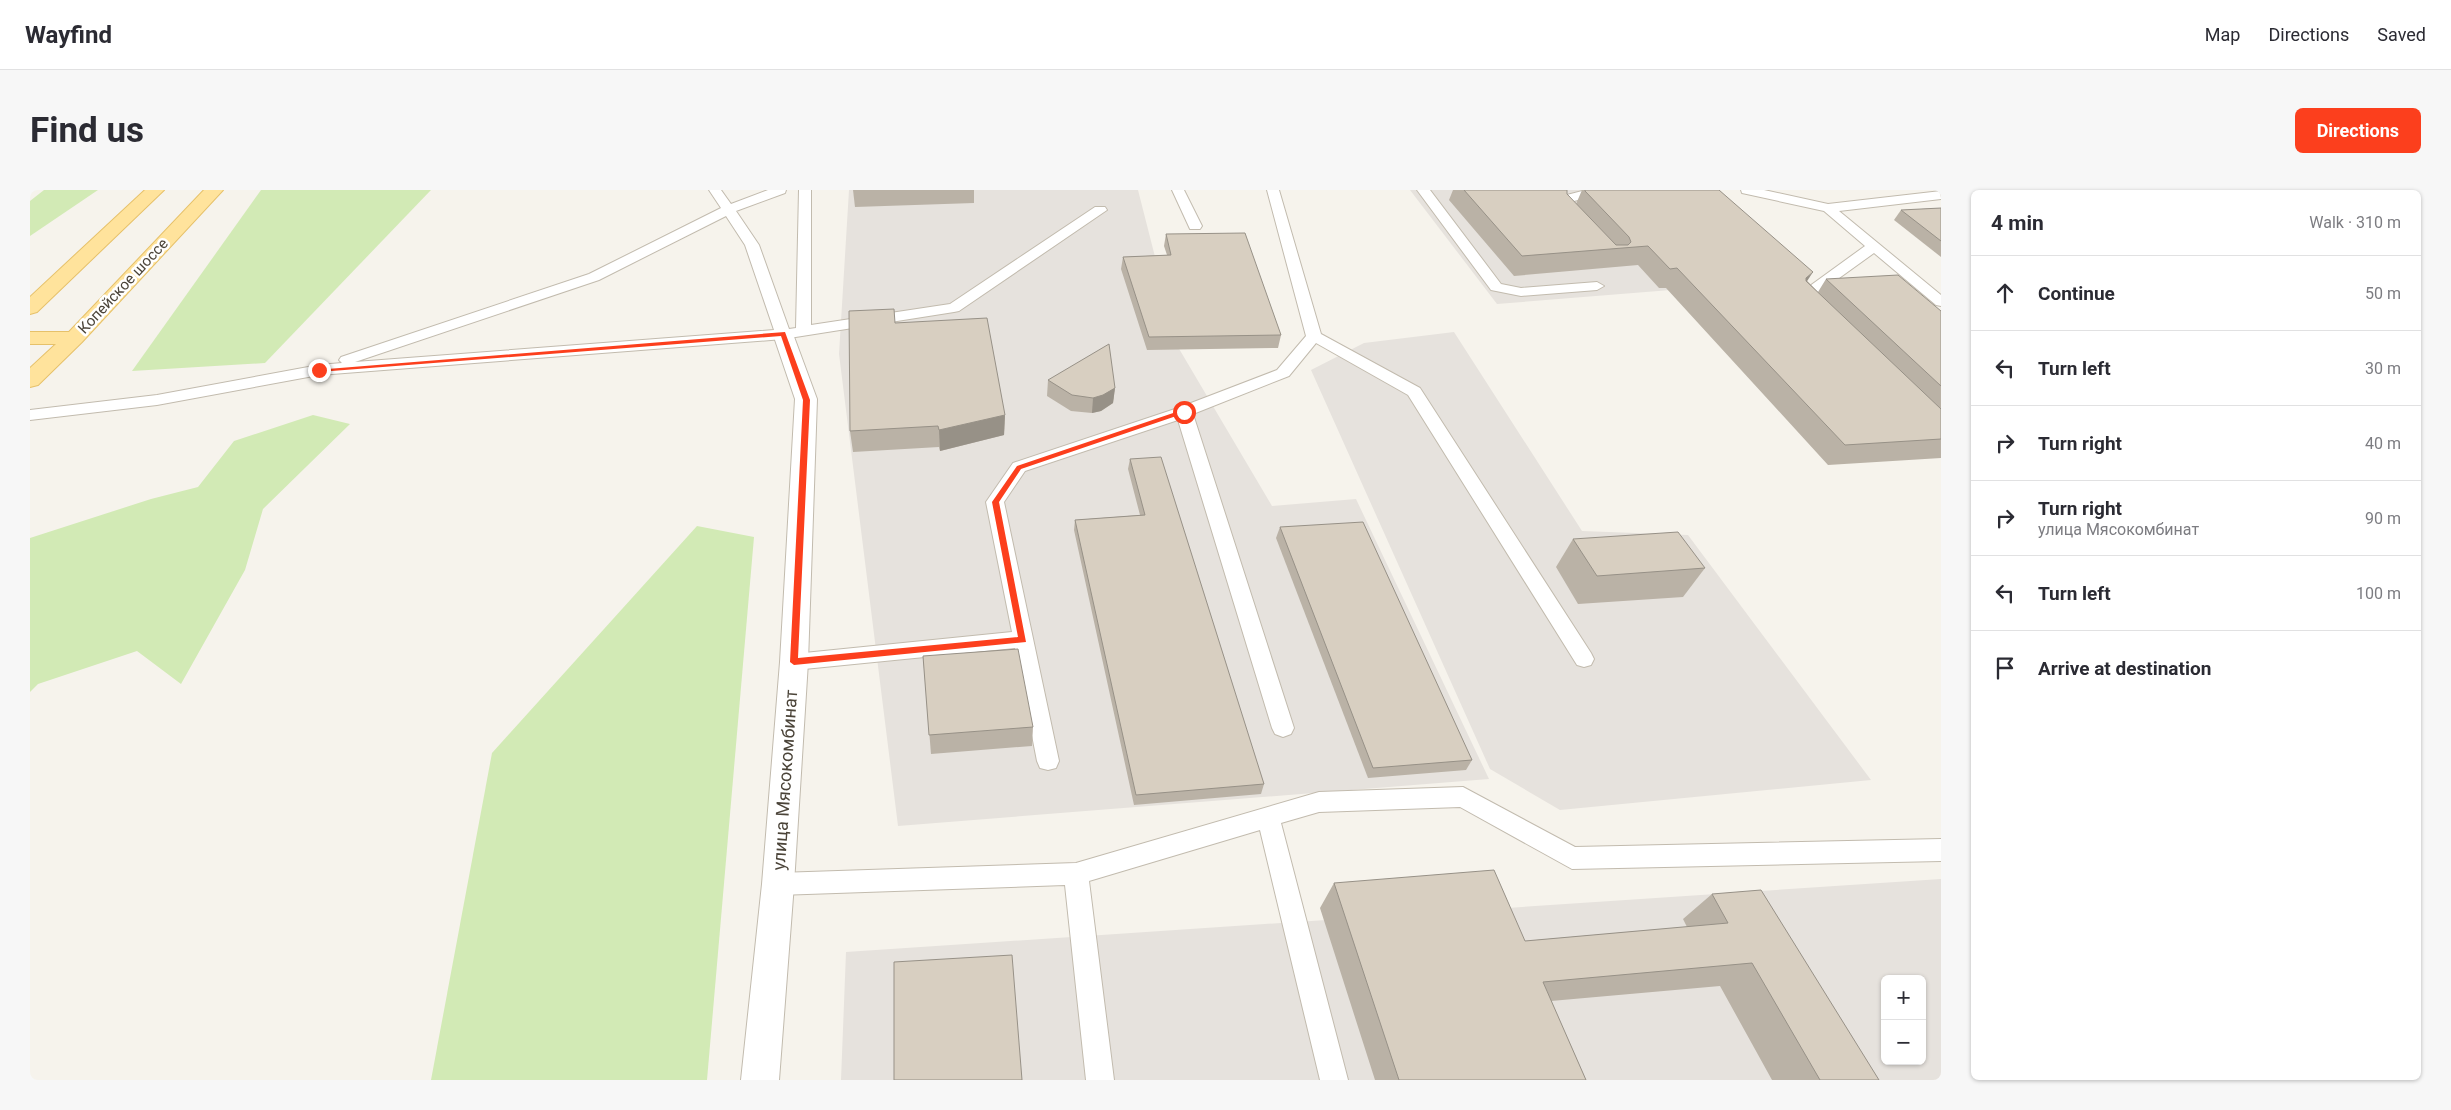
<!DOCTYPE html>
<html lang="en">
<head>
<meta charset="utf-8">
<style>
  body { margin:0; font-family:Roboto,sans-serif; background:#f7f7f7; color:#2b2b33 }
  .controls { position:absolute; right:15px; bottom:15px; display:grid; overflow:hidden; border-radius:8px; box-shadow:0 1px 4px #0004 }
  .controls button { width:45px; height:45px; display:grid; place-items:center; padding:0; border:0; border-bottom:1px solid #e1e1e2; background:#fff; color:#2b2b33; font:25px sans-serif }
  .stop { position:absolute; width:15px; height:15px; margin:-11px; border:4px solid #fc3f1d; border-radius:50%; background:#fff }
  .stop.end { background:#fc3f1d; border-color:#fff; box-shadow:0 1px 5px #0008 }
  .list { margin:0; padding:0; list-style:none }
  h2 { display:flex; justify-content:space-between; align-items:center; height:65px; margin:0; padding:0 20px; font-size:21px }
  h2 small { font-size:16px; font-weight:400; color:#7c7c81 }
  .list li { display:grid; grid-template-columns:32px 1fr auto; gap:15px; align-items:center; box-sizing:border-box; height:75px; padding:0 20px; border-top:1px solid #e1e1e2 }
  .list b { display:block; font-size:19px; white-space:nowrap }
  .list p { margin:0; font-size:16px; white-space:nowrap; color:#7c7c81 }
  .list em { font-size:16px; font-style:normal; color:#7c7c81 }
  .icon { flex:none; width:28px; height:28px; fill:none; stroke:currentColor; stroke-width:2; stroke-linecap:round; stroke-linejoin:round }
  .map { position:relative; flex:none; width:1911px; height:890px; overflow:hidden; border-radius:8px }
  header { display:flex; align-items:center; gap:30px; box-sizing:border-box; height:70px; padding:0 25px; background:#fff; border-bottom:1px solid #e1e1e2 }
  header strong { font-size:24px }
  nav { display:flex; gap:28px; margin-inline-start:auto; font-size:18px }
  .intro { display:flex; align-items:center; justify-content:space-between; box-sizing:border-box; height:120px; padding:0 30px }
  h1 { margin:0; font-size:35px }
  .button { padding:12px 22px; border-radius:8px; background:#fc3f1d; color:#fff; font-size:18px; font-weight:700 }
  main { display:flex; gap:30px; padding:0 30px }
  aside { flex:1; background:#fff; border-radius:8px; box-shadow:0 1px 4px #0004 }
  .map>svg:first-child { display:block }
  .industrial { fill:#e6e2dd; fill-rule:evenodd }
  .green { fill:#d2eab5 }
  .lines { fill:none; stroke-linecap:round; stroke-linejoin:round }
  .lane-casing { stroke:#c2bbae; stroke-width:2 }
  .street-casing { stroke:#c2bbae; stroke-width:2 }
  .primary-casing { stroke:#e6c16a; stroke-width:2 }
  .lane { fill:#fff; fill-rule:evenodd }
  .street { fill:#fff; fill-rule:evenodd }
  .primary { fill:#ffe39c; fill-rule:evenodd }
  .wall { fill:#bab2a6 }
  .shaded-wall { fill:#979187 }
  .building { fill:#d8cfc1; stroke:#979187 }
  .route { fill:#fc3f1d }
  .labels { text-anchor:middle; stroke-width:5; stroke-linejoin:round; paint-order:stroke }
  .far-street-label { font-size:15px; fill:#4b4439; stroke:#fff }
  .street-label { font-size:18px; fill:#4b4439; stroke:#fff }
</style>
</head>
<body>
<header>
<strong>Wayfind</strong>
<nav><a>Map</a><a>Directions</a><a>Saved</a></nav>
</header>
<div class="intro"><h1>Find us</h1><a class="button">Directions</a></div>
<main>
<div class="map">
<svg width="1911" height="890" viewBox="0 0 1911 890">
  <rect width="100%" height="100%" fill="#f6f3ec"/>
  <!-- industrial -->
  <g class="industrial">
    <path d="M819 0H1108L1148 157 1242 316 1326 309 1459 589 868 636 809 164Z"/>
    <path d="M1380 0H1668L1767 90 1467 114Z"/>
    <path d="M1424 142 1552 341 1658 345 1841 590 1530 620 1460 579 1281 180 1334 153Z"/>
    <path d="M1911 689V890H811L816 762ZM1855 789H1892V871H1855Z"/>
  </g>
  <!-- green -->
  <g class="green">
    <path d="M14 0H68L0 46V11Z"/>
    <path d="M231 0H401L235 173 102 181Z"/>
    <path d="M283 225 320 234 233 319 215 380 151 494 107 461 8 494 0 502V348L121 309 168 297 204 251Z"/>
    <path d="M667 336 724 347 677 890H401L462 563Z"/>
  </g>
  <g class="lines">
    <!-- lane casing -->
    <g class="lane-casing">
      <g id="lane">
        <path d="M679 0H691L701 14 738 0H756L755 3 706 21 729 55 759 139 766 138 769 0H781V135L920 114 1065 17H1075L1077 20 929 121 924 122 753 149 289 185 127 215 0 230V220L127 205 289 175 312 173 309 170 311 167 559 84 691 18ZM696 26 715 55 744 140 325 172 569 90Z"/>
        <path d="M1142 0H1154L1172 36 1170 39H1160Z"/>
        <path d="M1237 0H1249L1291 144 1390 198 1561 463 1564 469 1561 475 1554 477 1547 475 1378 205 1286 153 1259 186 1163 224 1264 538 1261 544 1253 547 1245 544 1242 538 1148 230 995 281 974 312 1029 571 1026 578 1018 580 1010 578 1007 571 985 458 764 480 757 478 754 472 757 466 764 464 982 442 956 312 983 273 1148 218 1247 180 1276 146Z"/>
        <path d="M1387 0H1400L1471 94 1491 98 1567 92 1574 96 1567 100 1491 106 1461 100Z"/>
        <path d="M1556 0H1576L1575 3 1544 11V21L1551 30 1549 33H1539L1530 22 1533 6Z"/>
        <path d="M1711 0H1734L1798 14 1911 1V9L1809 21 1911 105V116L1906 115 1844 63 1780 109 1785 116 1783 119H1773L1764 109 1766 106 1835 56 1794 21 1712 3Z"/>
        <path d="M1433 597 1545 657 1911 649V671L1542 679 1430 617 1289 622 1251 633 1318 890H1290L1230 640 1059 691 1084 890H1056L1035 695 748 705 740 702 736 694 740 686 748 683 1046 673 1289 602Z"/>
      </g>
    </g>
    <!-- street casing -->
    <g class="street-casing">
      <path id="street" d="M753 138 760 140 763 144 787 209 778 472 764 694 749 890H711L732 694 750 472 765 209 743 144 746 140Z"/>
    </g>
    <!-- primary casing -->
    <g class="primary-casing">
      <g id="primary">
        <path d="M115 0H134L7 122 0 124V107Z"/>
        <path d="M174 0H193L52 152 8 195 0 197V178L26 154H0V142H39Z"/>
      </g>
    </g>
    <!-- lane -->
    <use href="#lane" class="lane"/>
    <!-- street -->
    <use href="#street" class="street"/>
    <!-- primary -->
    <use href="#primary" class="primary"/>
  </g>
  <!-- wall -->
  <g class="wall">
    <path d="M823 0H944V13L825 17Z"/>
    <path d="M1423 0H1537V4L1546 14 1552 0H1689L1788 102 1796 89 1911 121V268L1798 275 1636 98H1629L1608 75 1484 86 1419 10Z"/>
    <path d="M1911 18V67L1864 30 1871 20Z"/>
    <path d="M1136 44 1251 145 1248 158 1117 160 1091 79 1093 67 1137 65 1134 56Z"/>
    <path d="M865 133 975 225 974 245 910 261 909 257 823 262 820 241Z"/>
    <path d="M1018 190 1085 198 1083 213 1071 221 1062 223 1041 221 1017 206Z"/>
    <path d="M1100 269 1234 594 1231 604 1104 615 1044 340 1045 330 1110 325 1098 279Z"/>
    <path d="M1250 337 1442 570 1436 580 1338 588 1246 348Z"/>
    <path d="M1543 349 1675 378 1653 407 1548 414 1526 377Z"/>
    <path d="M893 466 1003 537 1002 556 901 564Z"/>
    <path d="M1304 693 1495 751 1657 737 1653 729 1682 704 1849 890H1742L1690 796 1521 811 1556 890H1345L1290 718Z"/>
  </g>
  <!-- shaded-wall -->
  <g class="shaded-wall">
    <path d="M1783 82 1770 102 1776 88Z"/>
    <path d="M1085 198 1083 213 1071 221 1062 223 1063 208Z"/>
    <path d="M975 225 974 245 910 261 909 240Z"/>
  </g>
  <!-- building -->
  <g class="building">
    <path d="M1434 0H1537V4L1586 55H1598L1601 52 1599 47 1555 1V0H1689L1783 82 1776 88V91L1911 219V249L1815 255 1647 78 1640 79 1618 56 1492 66Z"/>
    <path d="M1911 18V51L1871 20Z"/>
    <path d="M1215 43 1251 145 1119 147 1093 67 1141 65 1136 44Z"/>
    <path d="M1868 85 1911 121V196L1796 89Z"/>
    <path d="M864 119 865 133 957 128 975 225 909 240 908 236 820 241 819 121Z"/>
    <path d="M1079 154 1085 198 1073 205 1063 208 1042 205 1018 190Z"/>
    <path d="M1131 267 1234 594 1106 605 1045 330 1115 325 1100 269Z"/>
    <path d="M1333 332 1442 570 1343 578 1250 337Z"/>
    <path d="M1648 342 1675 378 1567 386 1543 349Z"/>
    <path d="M988 459 1003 537 899 545 893 466Z"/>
    <path d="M1464 680 1495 751 1698 733 1682 704 1731 700 1849 890H1790L1722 773 1513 792 1556 890H1369L1304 693Z"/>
    <path d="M982 765 992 890H864V772Z"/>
  </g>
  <!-- route -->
  <path class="route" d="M755 142 780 210 768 468 988 447 962 312 987 276 1152 220 1158 222 991 279 969 312 996 452 764 475 760 472 773 210 751 146 289 182 285 180Z"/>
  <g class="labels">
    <!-- far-street labels -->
    <g class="far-street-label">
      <text transform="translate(93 96) rotate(-47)" y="5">Копейское шоссе</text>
    </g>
    <!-- street labels -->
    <g class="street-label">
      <text transform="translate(755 590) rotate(-86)" y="6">улица Мясокомбинат</text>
    </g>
  </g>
</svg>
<div class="controls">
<button>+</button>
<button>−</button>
</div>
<div class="stop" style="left:1154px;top:222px"></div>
<div class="stop end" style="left:289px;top:180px"></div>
</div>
<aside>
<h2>4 min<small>Walk · 310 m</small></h2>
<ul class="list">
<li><svg class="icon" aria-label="ahead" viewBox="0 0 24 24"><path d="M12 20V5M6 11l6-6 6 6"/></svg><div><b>Continue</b></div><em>50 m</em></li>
<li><svg class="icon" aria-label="left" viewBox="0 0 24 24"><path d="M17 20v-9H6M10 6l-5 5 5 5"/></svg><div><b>Turn left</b></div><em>30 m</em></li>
<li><svg class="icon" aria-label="right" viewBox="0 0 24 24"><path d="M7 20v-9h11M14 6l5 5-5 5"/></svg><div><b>Turn right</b></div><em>40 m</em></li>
<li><svg class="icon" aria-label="right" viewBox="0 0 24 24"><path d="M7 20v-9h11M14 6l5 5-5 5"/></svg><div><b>Turn right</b><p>улица Мясокомбинат</p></div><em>90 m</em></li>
<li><svg class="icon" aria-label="left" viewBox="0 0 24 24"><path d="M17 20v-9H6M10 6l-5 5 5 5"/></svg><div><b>Turn left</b></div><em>100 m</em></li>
<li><svg class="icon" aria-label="arrive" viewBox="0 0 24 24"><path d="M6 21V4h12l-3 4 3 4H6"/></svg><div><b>Arrive at destination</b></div></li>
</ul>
</aside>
</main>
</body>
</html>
